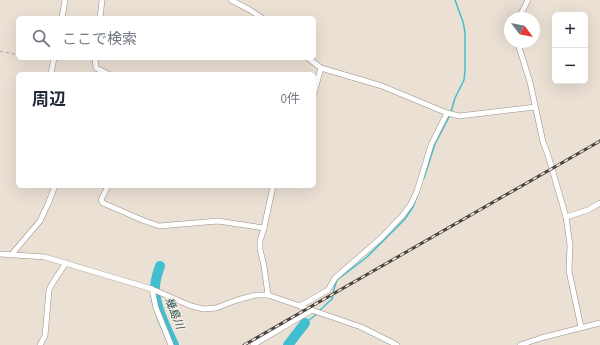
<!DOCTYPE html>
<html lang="ja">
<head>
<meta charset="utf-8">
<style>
  body { margin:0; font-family:"Source Sans 3","Noto Sans JP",sans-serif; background:#f2f2f3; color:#1f2937 }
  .controls { position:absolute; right:12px; top:12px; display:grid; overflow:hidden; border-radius:6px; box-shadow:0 4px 16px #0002 }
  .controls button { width:36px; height:36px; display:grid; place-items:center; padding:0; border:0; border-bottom:1px solid #e0e1e3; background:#fff; color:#1f2937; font:20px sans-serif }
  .compass { position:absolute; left:504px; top:12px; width:36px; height:36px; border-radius:50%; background:#fff; box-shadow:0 4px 16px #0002; rotate:122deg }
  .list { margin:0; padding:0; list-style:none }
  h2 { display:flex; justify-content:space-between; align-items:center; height:52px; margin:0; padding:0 16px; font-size:17px }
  h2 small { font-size:13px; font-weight:400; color:#747a83 }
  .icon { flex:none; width:22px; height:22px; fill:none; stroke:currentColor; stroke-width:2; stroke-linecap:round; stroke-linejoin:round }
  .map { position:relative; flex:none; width:600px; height:345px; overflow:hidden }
  .search { position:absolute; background:#fff; box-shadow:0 4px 16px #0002; left:16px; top:16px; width:300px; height:44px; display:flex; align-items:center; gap:10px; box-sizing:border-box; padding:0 14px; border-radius:6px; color:#747a83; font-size:15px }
  .panel { position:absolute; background:#fff; box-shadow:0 4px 16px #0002; left:16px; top:72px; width:300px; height:116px; border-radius:6px }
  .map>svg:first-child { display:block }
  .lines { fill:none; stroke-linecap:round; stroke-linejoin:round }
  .stream { stroke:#41bfd1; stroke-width:1.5 }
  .river { stroke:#41bfd1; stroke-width:10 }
  .minor-casing { stroke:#9a8f84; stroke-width:6 }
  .path { stroke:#a9a097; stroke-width:1; stroke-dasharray:3 3; stroke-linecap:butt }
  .minor { stroke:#fff; stroke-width:5 }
  .rail-casing { stroke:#4a4540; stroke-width:3 }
  .rail { stroke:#f9ede1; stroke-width:1.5; stroke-dasharray:4.5; stroke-linecap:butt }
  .labels { text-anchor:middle; stroke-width:3; stroke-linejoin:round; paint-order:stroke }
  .water-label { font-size:11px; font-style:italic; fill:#1b4f57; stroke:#f9ede1 }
</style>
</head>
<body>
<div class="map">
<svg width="600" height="345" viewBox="0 0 600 345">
  <rect width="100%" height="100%" fill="#ebe0d4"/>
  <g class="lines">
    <!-- stream -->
    <g class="stream">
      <path d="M451 112 455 98 464 80 465 71V32L463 22 455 0"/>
      <path d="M424 178 435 144 450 115"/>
      <path d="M319 311 332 299 334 289 337 280 367 257 405 219 413 207 419 191"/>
      <path d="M305 323 317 314"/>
    </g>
    <!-- river -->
    <g class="river">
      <path d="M160 266C158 272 155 280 155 287 154 304 167 330 174 345"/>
      <path d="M288 345 305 323"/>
    </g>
    <!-- minor casing -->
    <g class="minor-casing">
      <g id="minor">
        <path d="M231 0 250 10 262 18"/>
        <path d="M62 18 65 0"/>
        <path d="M100 18 102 0"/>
        <path d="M519 18 528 0"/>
        <path d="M518 42 519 47 530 82 543 142 548 155 566 217 570 245 569 271 581 327"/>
        <path d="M95 58 96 68 108 74"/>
        <path d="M308 58 321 68 382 86 447 113"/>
        <path d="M51 74 54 58"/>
        <path d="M314 93 321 68"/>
        <path d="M108 186 101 200 103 203 142 220 159 226 218 221 264 228 260 241V249L264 266 268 295"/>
        <path d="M566 217 588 210 600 203"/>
        <path d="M264 228 273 186"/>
        <path d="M0 254 45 257 152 289 191 306 204 309 216 308 237 300 256 295H268L361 327 397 345"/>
        <path d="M11 255 40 221 48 204 55 186"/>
        <path d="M152 289 156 308 171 345"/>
        <path d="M300 306 328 290 335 278 381 238 402 216 411 204 417 191 431 145 447 113 459 116 535 107"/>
        <path d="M40 345 45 336 49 290C53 281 60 272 66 263"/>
        <path d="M253 345 312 310"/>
        <path d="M520 345 541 338 600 323"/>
      </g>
    </g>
    <!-- path -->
    <path class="path" d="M0 51 18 55"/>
    <!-- minor -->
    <use href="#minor" class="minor"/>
    <!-- rail casing -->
    <g class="rail-casing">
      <path id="rail" d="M244 345 600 141"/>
    </g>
    <!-- rail -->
    <use href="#rail" class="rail"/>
  </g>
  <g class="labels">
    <!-- water labels -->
    <g class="water-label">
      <text transform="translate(175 313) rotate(69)" y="4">幾島川</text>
    </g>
  </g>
</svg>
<div class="controls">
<button>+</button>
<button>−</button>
</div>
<svg class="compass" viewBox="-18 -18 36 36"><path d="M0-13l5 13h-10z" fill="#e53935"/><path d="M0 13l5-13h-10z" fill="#747a83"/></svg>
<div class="search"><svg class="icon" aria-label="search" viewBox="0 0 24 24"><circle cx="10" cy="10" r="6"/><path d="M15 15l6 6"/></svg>ここで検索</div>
<section class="panel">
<h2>周辺<small>0件</small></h2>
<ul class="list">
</ul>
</section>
</div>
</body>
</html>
